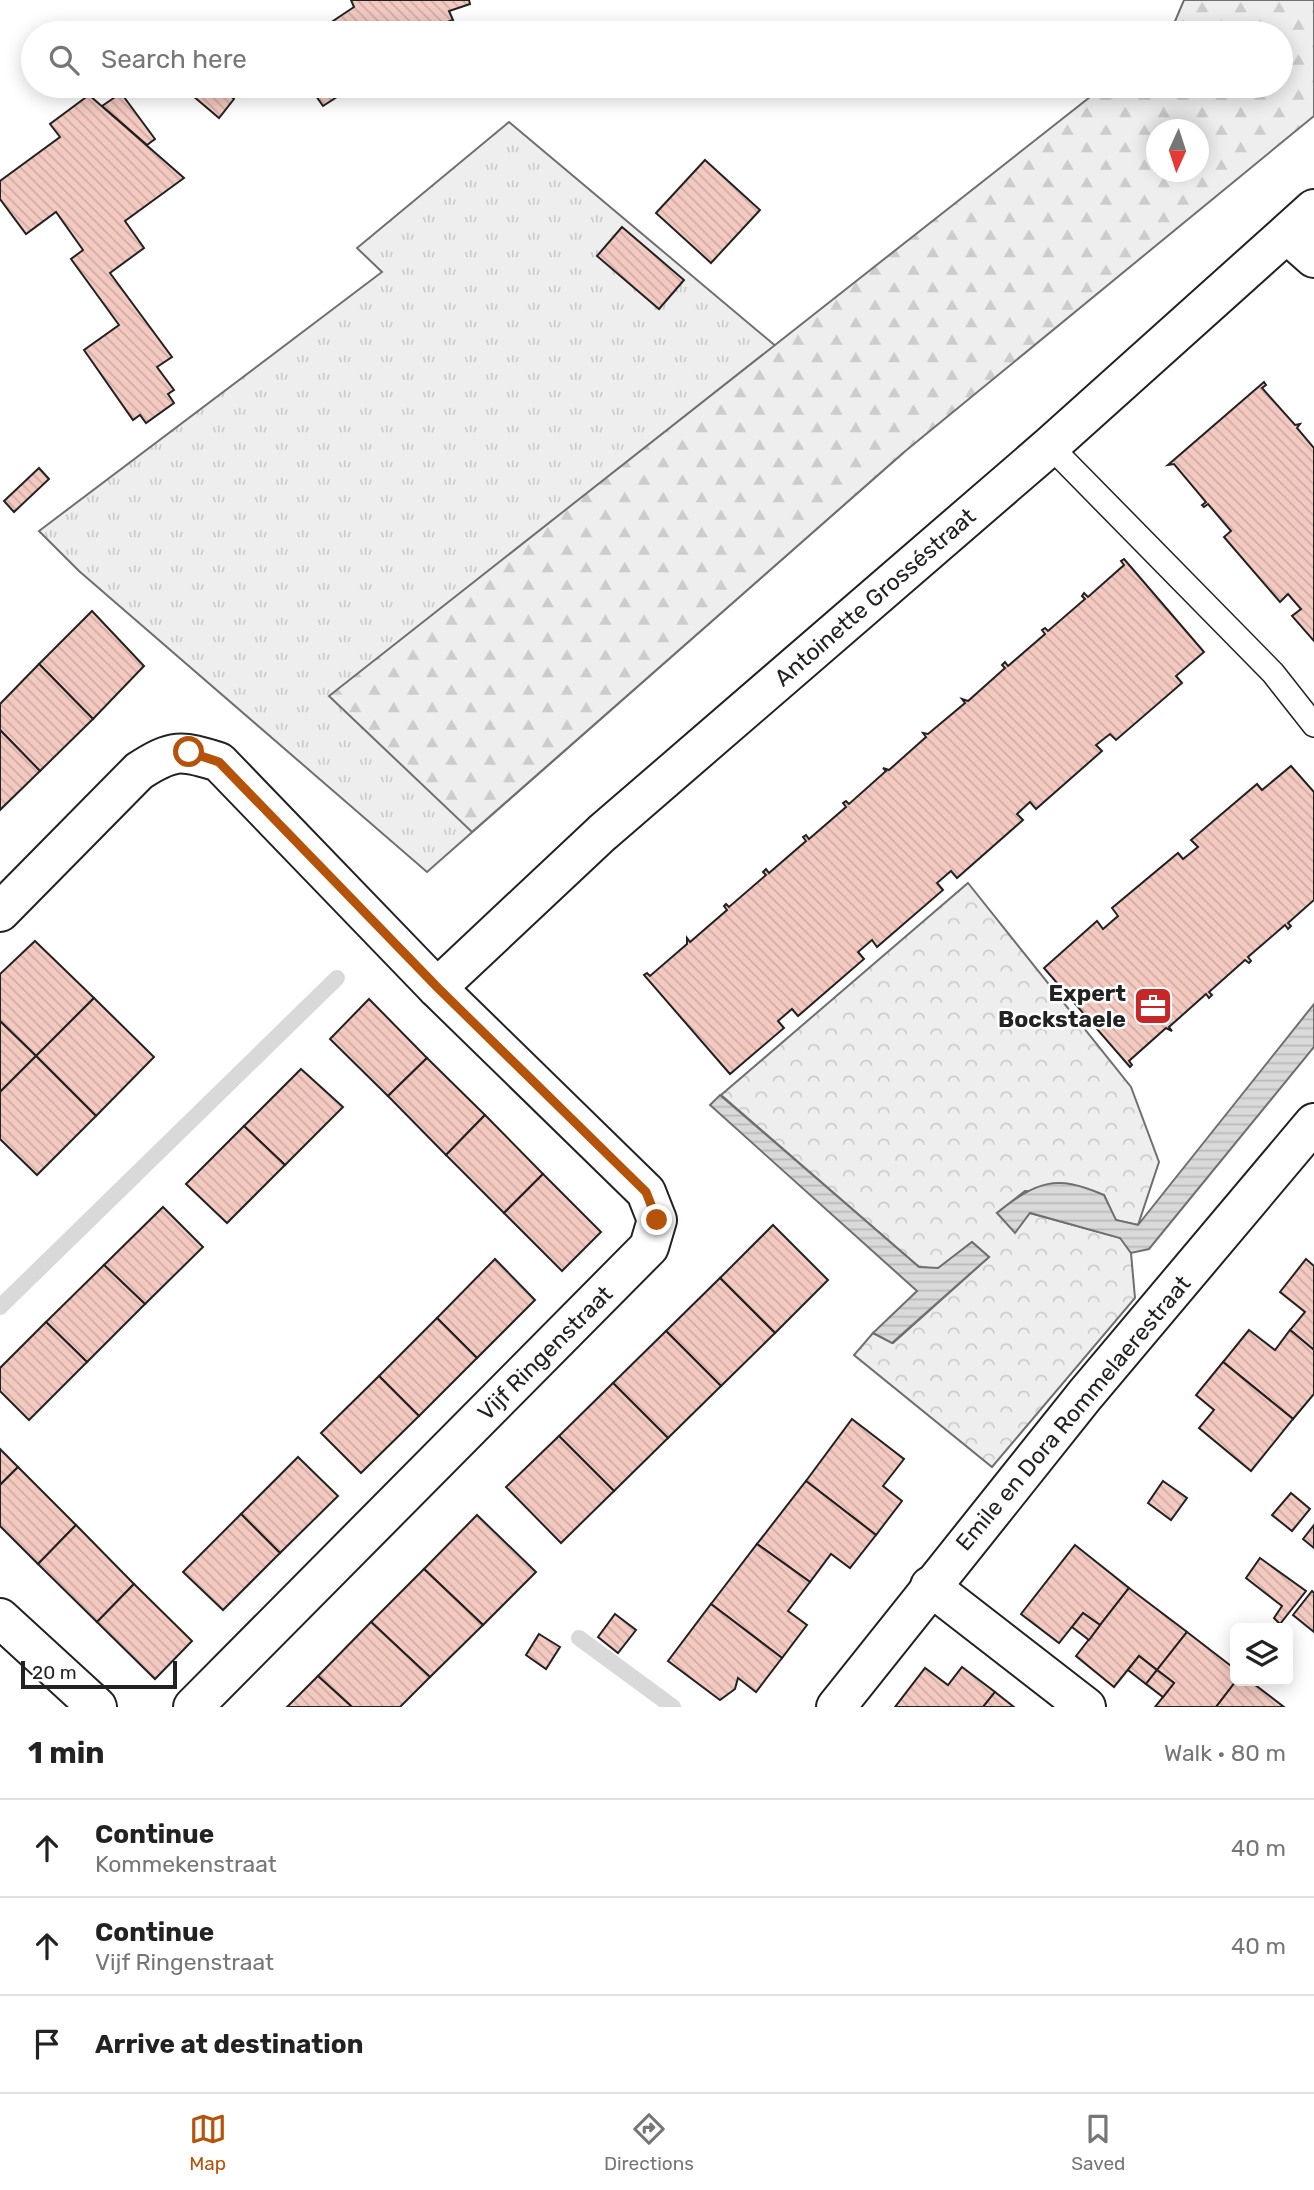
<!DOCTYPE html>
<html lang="en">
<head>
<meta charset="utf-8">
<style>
  body { margin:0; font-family:Rubik,sans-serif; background:#f2f2f2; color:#222 }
  .controls { position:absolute; right:21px; bottom:21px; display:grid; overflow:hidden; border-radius:10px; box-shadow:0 4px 18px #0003 }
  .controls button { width:63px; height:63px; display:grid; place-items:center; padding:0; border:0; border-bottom:2px solid #e0e0e0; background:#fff; color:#222; font:35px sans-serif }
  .compass { position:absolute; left:1146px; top:119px; width:63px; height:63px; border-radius:50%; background:#fff; box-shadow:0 4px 18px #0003; rotate:183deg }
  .scale { position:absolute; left:21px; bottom:18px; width:156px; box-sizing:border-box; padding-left:7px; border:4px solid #222; border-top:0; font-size:19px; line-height:24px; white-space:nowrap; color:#222; -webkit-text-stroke:5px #fff; paint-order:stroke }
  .stop { position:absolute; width:21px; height:21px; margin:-16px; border:5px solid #b45309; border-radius:50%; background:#fff }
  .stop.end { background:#b45309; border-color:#fff; box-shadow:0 2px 7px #0008 }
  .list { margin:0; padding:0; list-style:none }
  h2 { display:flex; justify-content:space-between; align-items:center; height:91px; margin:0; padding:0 28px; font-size:30px }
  h2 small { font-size:23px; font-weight:400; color:#767676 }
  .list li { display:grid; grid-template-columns:46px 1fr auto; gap:21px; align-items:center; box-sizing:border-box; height:98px; padding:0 28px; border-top:2px solid #e0e0e0 }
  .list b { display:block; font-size:26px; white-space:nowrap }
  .list p { margin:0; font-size:23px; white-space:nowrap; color:#767676 }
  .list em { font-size:23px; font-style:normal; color:#767676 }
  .icon { flex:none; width:38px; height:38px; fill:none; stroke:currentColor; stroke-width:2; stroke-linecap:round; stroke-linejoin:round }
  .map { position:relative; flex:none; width:1314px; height:1707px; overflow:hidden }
  .search { position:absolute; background:#fff; box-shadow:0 4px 18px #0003; left:21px; right:21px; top:21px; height:77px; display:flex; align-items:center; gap:18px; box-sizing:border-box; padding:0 24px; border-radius:38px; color:#767676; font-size:26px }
  .sheet { height:385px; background:#fff }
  nav { display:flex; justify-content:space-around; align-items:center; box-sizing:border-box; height:98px; border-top:2px solid #e0e0e0; background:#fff; font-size:19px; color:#767676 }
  nav a { display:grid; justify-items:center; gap:4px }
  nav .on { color:#b45309 }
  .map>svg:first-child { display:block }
  .grass { fill:url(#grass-tufts); stroke:#6f6f6f; stroke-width:2 }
  .forest { fill:url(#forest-firs); stroke:#6f6f6f; stroke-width:2; fill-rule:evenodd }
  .park { fill:url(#park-crowns); stroke:#6f6f6f; stroke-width:2 }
  .water { fill:url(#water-rules); stroke:#6f6f6f; stroke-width:2 }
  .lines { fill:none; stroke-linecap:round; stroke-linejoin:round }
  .stream { stroke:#d9d9d9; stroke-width:16 }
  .building { fill:url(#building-back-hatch); stroke:#222; stroke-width:2 }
  .lane-casing { stroke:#222; stroke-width:26 }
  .street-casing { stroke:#222; stroke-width:42 }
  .lane { stroke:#fff; stroke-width:23 }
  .street { stroke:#fff; stroke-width:38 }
  .route { stroke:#b45309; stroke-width:9 }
  .labels { text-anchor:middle; stroke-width:5; stroke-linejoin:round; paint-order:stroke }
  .street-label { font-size:23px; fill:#222; stroke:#fff }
  .poi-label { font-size:23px; font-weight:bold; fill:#222; stroke:#fff; text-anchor:end }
</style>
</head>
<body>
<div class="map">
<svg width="1314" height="1707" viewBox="0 0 1314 1707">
  <defs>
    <pattern id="grass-tufts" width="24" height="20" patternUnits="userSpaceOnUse" patternTransform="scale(1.75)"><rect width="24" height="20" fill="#eee"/><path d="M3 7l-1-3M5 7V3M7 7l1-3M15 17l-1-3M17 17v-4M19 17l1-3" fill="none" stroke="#ccc"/></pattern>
    <pattern id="forest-firs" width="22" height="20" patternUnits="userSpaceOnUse" patternTransform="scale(1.75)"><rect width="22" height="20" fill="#eee"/><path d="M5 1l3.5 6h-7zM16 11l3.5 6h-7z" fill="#ccc"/></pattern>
    <pattern id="park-crowns" width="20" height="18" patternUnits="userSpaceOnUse" patternTransform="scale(1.75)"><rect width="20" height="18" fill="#eee"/><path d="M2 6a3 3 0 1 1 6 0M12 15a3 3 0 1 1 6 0" fill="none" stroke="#ccc"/></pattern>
    <pattern id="water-rules" width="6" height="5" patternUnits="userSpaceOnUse" patternTransform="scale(1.75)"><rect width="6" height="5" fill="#d9d9d9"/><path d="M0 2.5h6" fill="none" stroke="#bababa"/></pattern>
    <pattern id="building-back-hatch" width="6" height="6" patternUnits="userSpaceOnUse" patternTransform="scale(1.75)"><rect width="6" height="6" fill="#f3c9c0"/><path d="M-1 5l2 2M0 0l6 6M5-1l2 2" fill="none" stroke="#d0aca5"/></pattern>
  </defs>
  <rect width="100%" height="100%" fill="#fff"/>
  <!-- grass -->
  <path class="grass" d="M509 122 903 453 427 872 79 571 39 531 382 272 357 248Z"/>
  <!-- forest -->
  <path class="forest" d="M1184 0H1314V116L903 453 472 832 329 696 1104 86H1281V33H1170ZM1156 130H1198V172H1156Z"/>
  <!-- park -->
  <path class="park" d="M968 883 1131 1087 1159 1162 1138 1225 1115 1220 1104 1195 1025 1191 998 1212 1030 1213 1121 1238 1131 1253 1135 1298 992 1467 854 1355 873 1333 893 1343 989 1257 972 1242 938 1269 919 1267 721 1095Z"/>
  <!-- water -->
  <g class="water">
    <path d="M1314 1004V1047L1149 1249 1131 1253 1120 1238 1030 1213 1015 1233 997 1213C1037 1181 1056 1174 1104 1195L1116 1220 1138 1225Z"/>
    <path d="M720 1095 919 1267 938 1268 972 1242 989 1257 892 1343 873 1333 917 1291 710 1105Z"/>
  </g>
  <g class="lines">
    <!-- stream -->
    <g class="stream">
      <path d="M0 1307 337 978"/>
      <path d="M579 1638 673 1707"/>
    </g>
  </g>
  <!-- building -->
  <g class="building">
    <path d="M351 0H469L470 4 449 11 453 20 417 33 414 24 388 33H315L354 7Z"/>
    <path d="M190 86H219L234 99 219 118 186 90Z"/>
    <path d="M309 86H354L323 106Z"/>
    <path d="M121 93 155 139 147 145 102 106Z"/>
    <path d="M89 95 184 178 125 221 144 248 110 273 172 357 157 367 174 390 168 394 174 403 146 423 140 415 133 420 84 350 119 325 71 259 83 250 56 212 26 234 0 199V181L60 137 50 124Z"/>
    <path d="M705 160 760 210 711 263 656 213Z"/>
    <path d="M622 227 684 280 659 309 597 256Z"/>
    <path d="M1264 382 1266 385 1262 388 1295 425 1300 424 1297 428 1314 448V641L1292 616 1301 609 1288 594 1280 602 1224 537 1231 531 1208 504 1204 507 1202 505 1206 502 1174 464 1168 465Z"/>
    <path d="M39 468 49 479 14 512 4 501Z"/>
    <path d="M1124 559 1204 652 1176 676 1182 683 1116 740 1110 734 1096 745 1102 751 1036 809 1030 802 1017 814 1023 820 957 878 951 871 937 883 943 890 877 947 872 940 858 952 864 959 798 1016 792 1009 778 1021 784 1028 730 1074 644 975 647 973 650 976 687 944V938L690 942 727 910 724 906 726 904 729 907 766 875 763 872 766 869 769 873 806 841 803 837 806 835 809 839 846 807 843 803 846 801 849 804 886 771 883 768 889 770 926 737 923 733 928 734 965 703 962 699 968 701 1005 668 1002 665 1005 662 1008 666 1045 634 1042 630 1045 628 1048 631 1085 599 1082 596 1084 593 1088 597 1124 565 1121 561Z"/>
    <path d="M92 611 144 666 93 719 39 664Z"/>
    <path d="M39 664 93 719 40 771 0 730V704Z"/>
    <path d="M0 730 40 771 0 810Z"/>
    <path d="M1291 766 1314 792V900L1288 923 1291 926 1288 929 1285 925 1248 957 1251 961 1249 963 1245 960 1209 992 1212 995 1209 998 1206 994 1169 1027 1172 1031 1166 1028 1129 1061 1132 1065 1130 1067 1044 968 1097 921 1103 929 1118 916 1112 908 1178 853 1183 859 1198 847 1191 840 1257 784 1262 790Z"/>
    <path d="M35 941 94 998 36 1056 0 1021V974Z"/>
    <path d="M94 998 154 1057 96 1116 36 1056Z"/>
    <path d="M369 999 427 1058 388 1096 330 1039Z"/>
    <path d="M0 1021 36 1056 0 1092Z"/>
    <path d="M36 1056 96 1116 37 1175 0 1139V1092Z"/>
    <path d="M427 1058 485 1115 446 1155 388 1096Z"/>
    <path d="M301 1069 343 1107 285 1165 244 1126Z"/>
    <path d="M485 1115 543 1174 504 1213 446 1155Z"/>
    <path d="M244 1126 285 1165 227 1223 186 1184Z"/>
    <path d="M543 1174 601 1232 562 1271 504 1213Z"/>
    <path d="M163 1207 203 1247 145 1304 104 1265Z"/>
    <path d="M773 1225 828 1280 775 1333 720 1278Z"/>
    <path d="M495 1259 535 1300 477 1358 437 1318Z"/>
    <path d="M1306 1259 1314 1266V1350L1290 1330 1305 1312 1280 1292Z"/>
    <path d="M104 1265 145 1304 87 1362 46 1322Z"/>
    <path d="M720 1278 775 1333 721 1386 666 1331Z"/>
    <path d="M437 1318 477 1358 419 1416 379 1376Z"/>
    <path d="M46 1322 87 1362 29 1420 0 1391V1368Z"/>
    <path d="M1249 1330 1275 1350 1290 1330 1314 1350V1394L1293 1419 1223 1362Z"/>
    <path d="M666 1331 721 1386 668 1438 613 1383Z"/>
    <path d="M1223 1362 1293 1419 1251 1471 1199 1428 1214 1410 1196 1395Z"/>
    <path d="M379 1376 419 1416 361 1473 321 1433Z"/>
    <path d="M613 1383 668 1438 614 1491 559 1436Z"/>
    <path d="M852 1419 904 1459 883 1486 902 1501 876 1535 806 1481Z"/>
    <path d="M559 1436 614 1491 561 1543 506 1487Z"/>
    <path d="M0 1449 18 1467 0 1485Z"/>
    <path d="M298 1457 338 1496 280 1553 241 1514Z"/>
    <path d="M18 1467 76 1525 38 1564 0 1526V1485Z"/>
    <path d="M806 1481 876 1535 850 1568 831 1554 810 1582 757 1544Z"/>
    <path d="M1163 1481 1187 1498 1171 1520 1148 1503Z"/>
    <path d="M1291 1493 1310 1509 1292 1531 1272 1515Z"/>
    <path d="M241 1514 280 1553 223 1610 183 1572Z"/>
    <path d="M477 1515 536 1572 483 1625 424 1569Z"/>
    <path d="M76 1525 134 1584 97 1622 38 1564Z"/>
    <path d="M1314 1525V1548L1303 1539Z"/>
    <path d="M757 1544 810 1582 788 1611 807 1625 782 1658 711 1604Z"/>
    <path d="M1075 1545 1129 1588 1100 1625 1083 1613 1059 1643 1021 1614Z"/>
    <path d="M1260 1558 1306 1591 1280 1624 1274 1618 1282 1606 1246 1578Z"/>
    <path d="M424 1569 483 1625 430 1677 371 1622Z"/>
    <path d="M134 1584 192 1641 155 1679 97 1622Z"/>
    <path d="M1129 1588 1187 1632 1157 1670 1139 1656 1114 1687 1076 1656Z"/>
    <path d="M1312 1591 1314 1593V1632L1293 1615Z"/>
    <path d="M711 1604 782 1658 756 1692 738 1678 735 1689 720 1700 668 1661Z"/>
    <path d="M1083 1613 1100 1625 1089 1640 1072 1627Z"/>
    <path d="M615 1614 636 1630 618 1653 598 1637Z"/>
    <path d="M371 1622 430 1677 400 1707H352L318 1676Z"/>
    <path d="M1187 1632 1235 1669 1236 1681 1216 1707H1155L1174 1683 1157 1670Z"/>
    <path d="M539 1634 560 1647 546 1669 526 1655Z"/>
    <path d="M1139 1656 1157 1670 1146 1684 1128 1670Z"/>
    <path d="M962 1667 995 1692 983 1707H895L925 1668 948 1685Z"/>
    <path d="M1157 1670 1174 1683 1163 1697 1146 1684Z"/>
    <path d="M318 1676 352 1707H287Z"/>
    <path d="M1236 1681H1250L1284 1707H1216Z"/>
    <path d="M995 1692 1014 1707H983Z"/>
  </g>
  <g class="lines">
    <!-- lane casing -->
    <g class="lane-casing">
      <path id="lane" d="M1050 446 1273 673 1314 725"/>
    </g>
    <!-- street casing -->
    <g class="street-casing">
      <g id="street">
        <path d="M1288 235 1314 258"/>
        <path d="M0 912 139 771C173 749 181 750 219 762L437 988 646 1192 657 1220 649 1247 193 1707"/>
        <path d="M437 988 602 833 1050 446 1314 209"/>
        <path d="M930 1586 1086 1707"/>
        <path d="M0 1618 97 1707"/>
        <path d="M836 1707 1085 1395 1314 1123"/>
      </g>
    </g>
    <!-- lane -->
    <use href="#lane" class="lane"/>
    <!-- street -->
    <use href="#street" class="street"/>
  </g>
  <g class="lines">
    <!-- route -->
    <path class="route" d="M189 752 219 762 438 988 646 1192 657 1220"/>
  </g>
  <!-- icons -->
  <defs>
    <g id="office-square" transform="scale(2.0125)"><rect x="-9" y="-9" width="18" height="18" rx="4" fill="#c62828" stroke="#fff"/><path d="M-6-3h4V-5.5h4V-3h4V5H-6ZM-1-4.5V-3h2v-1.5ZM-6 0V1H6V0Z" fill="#fff"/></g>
  </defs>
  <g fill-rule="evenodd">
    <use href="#office-square" x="1153" y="1006"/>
  </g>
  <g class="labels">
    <!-- street labels -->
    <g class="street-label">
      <text transform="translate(875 597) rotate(-41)" y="8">Antoinette Grosséstraat</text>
      <text transform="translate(545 1353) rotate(-45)" y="8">Vijf Ringenstraat</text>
      <text transform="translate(1073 1413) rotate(-50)" y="8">Emile en Dora Rommelaerestraat</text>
    </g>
    <!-- poi labels -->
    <g class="poi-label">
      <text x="1126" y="1001">Expert<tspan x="1126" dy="26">Bockstaele</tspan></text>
    </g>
  </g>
</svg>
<div class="controls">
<button><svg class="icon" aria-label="layers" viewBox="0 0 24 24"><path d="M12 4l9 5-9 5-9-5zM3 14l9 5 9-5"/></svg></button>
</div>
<svg class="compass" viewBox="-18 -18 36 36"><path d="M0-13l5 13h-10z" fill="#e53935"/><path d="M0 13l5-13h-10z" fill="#767676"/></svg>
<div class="scale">20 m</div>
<div class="stop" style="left:189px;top:752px"></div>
<div class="stop end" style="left:657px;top:1220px"></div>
<div class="search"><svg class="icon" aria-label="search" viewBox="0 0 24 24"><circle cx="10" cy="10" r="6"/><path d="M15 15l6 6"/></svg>Search here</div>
</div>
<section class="sheet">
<h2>1 min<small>Walk · 80 m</small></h2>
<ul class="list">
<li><svg class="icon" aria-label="ahead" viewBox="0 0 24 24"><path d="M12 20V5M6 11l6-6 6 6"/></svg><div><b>Continue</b><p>Kommekenstraat</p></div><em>40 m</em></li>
<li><svg class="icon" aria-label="ahead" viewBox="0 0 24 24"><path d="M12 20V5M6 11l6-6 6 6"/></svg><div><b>Continue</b><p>Vijf Ringenstraat</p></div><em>40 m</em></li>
<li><svg class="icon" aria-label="arrive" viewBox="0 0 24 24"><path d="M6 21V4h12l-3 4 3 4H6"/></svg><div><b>Arrive at destination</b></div></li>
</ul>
</section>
<nav>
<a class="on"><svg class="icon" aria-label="map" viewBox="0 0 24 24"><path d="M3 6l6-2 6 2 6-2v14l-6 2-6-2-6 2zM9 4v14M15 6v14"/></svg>Map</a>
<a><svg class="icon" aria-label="directions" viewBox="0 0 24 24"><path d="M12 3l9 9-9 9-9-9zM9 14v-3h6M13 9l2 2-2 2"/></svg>Directions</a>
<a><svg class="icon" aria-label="saved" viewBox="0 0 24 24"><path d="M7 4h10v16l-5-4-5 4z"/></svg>Saved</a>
</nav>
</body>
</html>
